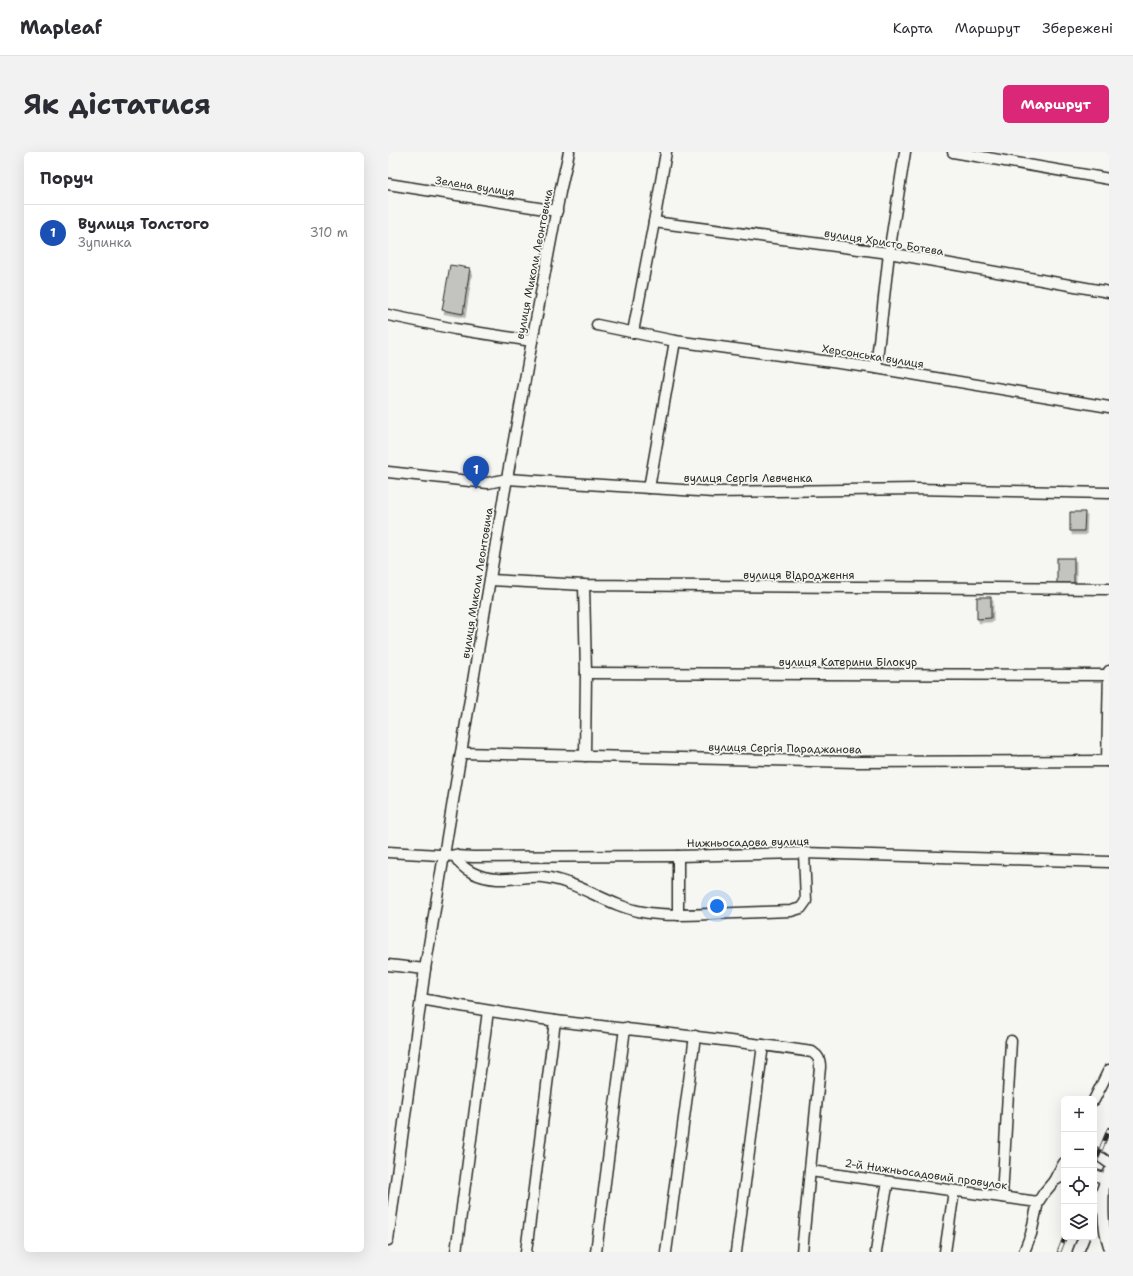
<!DOCTYPE html>
<html lang="uk">
<head>
<meta charset="utf-8">
<style>
  body { margin:0; font-family:"Shantell Sans",sans-serif; background:#f2f2f3; color:#2b2b33 }
  .controls { position:absolute; right:12px; bottom:12px; display:grid; overflow:hidden; border-radius:6px; box-shadow:0 4px 16px #0002 }
  .controls button { width:36px; height:36px; display:grid; place-items:center; padding:0; border:0; border-bottom:1px solid #e1e1e2; background:#fff; color:#2b2b33; font:20px sans-serif }
  .you { position:absolute; left:329px; top:754px; width:14px; height:14px; margin:-10px; border:3px solid #fff; border-radius:50%; background:#1a73e8; box-shadow:0 0 0 6px #1a73e833 }
  .badge { display:grid; place-items:center; width:26px; height:26px; border-radius:50%; background:#db2777; color:#fff; font-size:13px; font-weight:700 }
  .pin { position:absolute; translate:-50% -33px; filter:drop-shadow(0 1px 2px #0008) }
  .pin::after { content:''; position:absolute; top:21px; width:14px; height:12px; background:inherit; clip-path:polygon(0 0,100% 0,50% 100%) }
  .list { margin:0; padding:0; list-style:none }
  h2 { display:flex; justify-content:space-between; align-items:center; height:52px; margin:0; padding:0 16px; font-size:17px }
  h2 small { font-size:13px; font-weight:400; color:#7c7c81 }
  .list li { display:grid; grid-template-columns:26px 1fr auto; gap:12px; align-items:center; box-sizing:border-box; height:56px; padding:0 16px; border-top:1px solid #e1e1e2 }
  .list b { display:block; font-size:15px; white-space:nowrap }
  .list p { margin:0; font-size:13px; white-space:nowrap; color:#7c7c81 }
  .list em { font-size:13px; font-style:normal; color:#7c7c81 }
  .icon { flex:none; width:22px; height:22px; fill:none; stroke:currentColor; stroke-width:2; stroke-linecap:round; stroke-linejoin:round }
  .map { position:relative; flex:none; width:721px; height:1100px; overflow:hidden; border-radius:6px }
  header { display:flex; align-items:center; gap:24px; box-sizing:border-box; height:56px; padding:0 20px; background:#fff; border-bottom:1px solid #e1e1e2 }
  header strong { font-size:19px }
  nav { display:flex; gap:22px; margin-inline-start:auto; font-size:14px }
  .intro { display:flex; align-items:center; justify-content:space-between; box-sizing:border-box; height:96px; padding:0 24px }
  h1 { margin:0; font-size:28px }
  .button { padding:10px 18px; border-radius:6px; background:#db2777; color:#fff; font-size:14px; font-weight:700 }
  main { display:flex; gap:24px; padding:0 24px }
  aside { flex:1; background:#fff; border-radius:6px; box-shadow:0 4px 16px #0002 }
  .map>svg:first-child { display:block }
  .building { fill:#c3c3c0; stroke:#2b2b2b; filter:url(#shadow) }
  .lines { fill:none; stroke-linecap:round; stroke-linejoin:round }
  .minor-casing { stroke:#2b2b2b; stroke-width:13 }
  .minor { stroke:#f6f6f2; stroke-width:10 }
  .rail-casing { stroke:#2b2b2b; stroke-width:4.5 }
  .rail { stroke:#f6f6f2; stroke-width:3; stroke-dasharray:9; stroke-linecap:butt }
  .labels { text-anchor:middle; stroke-width:3.5; stroke-linejoin:round; paint-order:stroke }
  .street-label { font-size:11px; fill:#2b2b2b; stroke:#f6f6f2 }
</style>
</head>
<body>
<header>
<strong>Mapleaf</strong>
<nav><a>Карта</a><a>Маршрут</a><a>Збережені</a></nav>
</header>
<div class="intro"><h1>Як дістатися</h1><a class="button">Маршрут</a></div>
<main>
<aside>
<h2>Поруч<small></small></h2>
<ul class="list">
<li><span class="badge" style="background:#1a4fb4">1</span><div><b>Вулиця Толстого</b><p>Зупинка</p></div><em>310 m</em></li>
</ul>
</aside>
<div class="map">
<svg width="721" height="1100" viewBox="0 0 721 1100">
  <defs>
    <filter id="shadow"><feDropShadow dx="2" dy="3.5" stdDeviation="0" flood-color="#0004"/></filter>
  </defs>
  <rect width="100%" height="100%" fill="#f6f6f2"/>
  <filter id="ink" filterUnits="userSpaceOnUse"><feTurbulence type="fractalNoise" baseFrequency=".025" numOctaves="2"/><feDisplacementMap in="SourceGraphic" scale="8" xChannelSelector="R" yChannelSelector="G"/><feConvolveMatrix kernelMatrix="1 2 1 2 8 2 1 2 1" color-interpolation-filters="sRGB"/></filter>
  <g filter="url(#ink)">
    <!-- building -->
    <g class="building">
      <path d="M62 113 82 116 75 162 54 158Z"/>
      <path d="M682 360H697L696 379H682Z"/>
      <rect x="669" y="406" width="17" height="25"/>
      <path d="M589 445H603V466L589 467Z"/>
    </g>
    <g class="lines">
      <!-- minor casing -->
      <g class="minor-casing">
        <g id="minor">
          <path d="M565 0 721 27"/>
          <path d="M0 32 169 59"/>
          <path d="M266 70 501 101 721 140"/>
          <path d="M0 163 67 177 144 189"/>
          <path d="M209 173 287 189 488 216 721 255"/>
          <path d="M245 180 266 70 278 0"/>
          <path d="M488 216 501 101 517 0"/>
          <path d="M0 320 100 331 119 327 326 340 528 337 721 341"/>
          <path d="M261 336 287 189"/>
          <path d="M102 428 196 433 721 437"/>
          <path d="M196 433 198 521 197 604"/>
          <path d="M198 521 721 523"/>
          <path d="M73 601 468 610 721 609"/>
          <path d="M719 609 721 519"/>
          <path d="M0 700 85 705 290 704 416 701 721 710"/>
          <path d="M67 703C73 719 93 726 109 727 124 728 140 724 155 725 190 729 220 754 255 760 277 764 300 763 321 762 349 761 376 760 403 759L413 756 418 749 416 701"/>
          <path d="M290 704V763"/>
          <path d="M0 813 37 817"/>
          <path d="M33 847C78 855 123 863 168 869 254 879 339 887 424 900 430 904 432 907 432 915L414 1100"/>
          <path d="M706 948 721 918"/>
          <path d="M706 1000 707 1001"/>
          <path d="M714 1006 721 1011"/>
          <path d="M422 1019 650 1050"/>
          <path d="M707 1023 718 1027"/>
          <path d="M666 1029 670 1021 676 1011"/>
          <path d="M716 1032C715 1053 714 1074 721 1094"/>
          <path d="M614 1045 623 889"/>
          <path d="M706 1059 721 1020"/>
          <path d="M0 1088 37 817 116 343 142 200 172 40 181 0"/>
          <path d="M68 1100 100 859"/>
          <path d="M138 1100 167 869"/>
          <path d="M208 1100 237 876"/>
          <path d="M278 1100 307 884"/>
          <path d="M348 1100 375 893"/>
          <path d="M488 1100 494 1061 500 1030"/>
          <path d="M557 1100 566 1039"/>
          <path d="M636 1100 643 1082 650 1050 656 1041 666 1029 676 1023"/>
          <path d="M690 1100 696 1085"/>
        </g>
      </g>
      <!-- minor -->
      <use href="#minor" class="minor"/>
      <!-- rail casing -->
      <g class="rail-casing">
        <g id="rail">
          <path d="M706 1014 721 977"/>
          <path d="M671 1100 677 1085"/>
        </g>
      </g>
      <!-- rail -->
      <use href="#rail" class="rail"/>
    </g>
  </g>
  <g class="labels">
    <!-- street labels -->
    <g class="street-label">
      <text transform="translate(87 34) rotate(9)" y="4">Зелена вулиця</text>
      <text transform="translate(496 90) rotate(9)" y="4">вулиця Христо Ботева</text>
      <text transform="translate(146 112) rotate(-79)" y="4">вулиця Миколи Леонтовича</text>
      <text transform="translate(485 204) rotate(9)" y="4">Херсонська вулиця</text>
      <text x="360" y="330">вулиця Сергія Левченка</text>
      <text x="411" y="427">вулиця Відродження</text>
      <text transform="translate(89 431) rotate(-81)" y="4">вулиця Миколи Леонтовича</text>
      <text x="460" y="514">вулиця Катерини Білокур</text>
      <text transform="translate(397 596) rotate(1)" y="4">вулиця Сергія Параджанова</text>
      <text transform="translate(360 690) rotate(-1)" y="4">Нижньосадова вулиця</text>
      <text transform="translate(538 1022) rotate(8)" y="4">2-й Нижньосадовий провулок</text>
    </g>
  </g>
</svg>
<div class="controls">
<button>+</button>
<button>−</button>
<button><svg class="icon" aria-label="locate" viewBox="0 0 24 24"><circle cx="12" cy="12" r="6"/><path d="M12 2v4M12 18v4M2 12h4M18 12h4"/></svg></button>
<button><svg class="icon" aria-label="layers" viewBox="0 0 24 24"><path d="M12 4l9 5-9 5-9-5zM3 14l9 5 9-5"/></svg></button>
</div>
<div class="you"></div>
<div class="pin badge" style="left:88px;top:337px;background:#1a4fb4">1</div>
</div>
</main>
</body>
</html>
